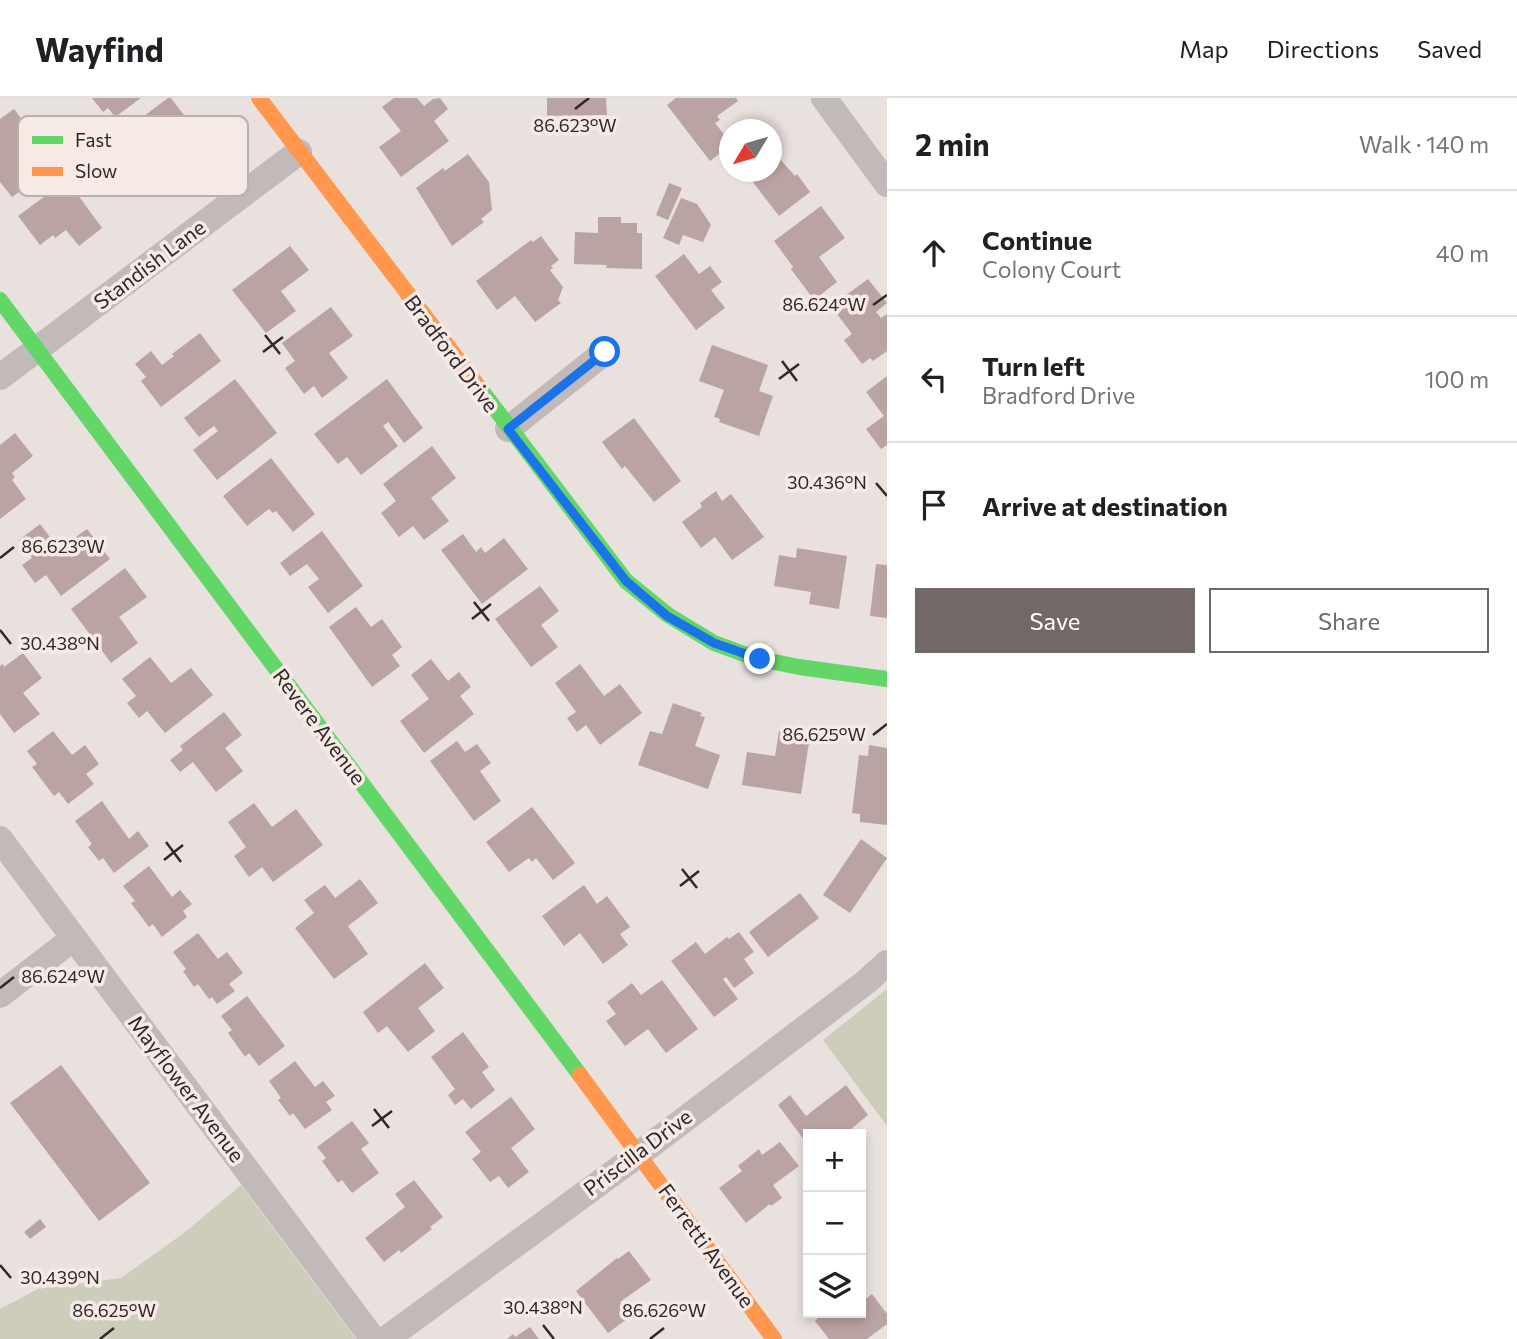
<!DOCTYPE html>
<html lang="en">
<head>
<meta charset="utf-8">
<style>
  body { margin:0; font-family:Commissioner,sans-serif; background:#f6f6f6; color:#202124 }
  .controls { position:absolute; right:21px; bottom:21px; display:grid; overflow:hidden; border-radius:0px; box-shadow:0 4px 10px #0003 }
  .controls button { width:63px; height:63px; display:grid; place-items:center; padding:0; border:0; border-bottom:2px solid #e0e0e0; background:#fff; color:#202124; font:35px sans-serif }
  .compass { position:absolute; left:719px; top:21px; width:63px; height:63px; border-radius:50%; background:#fff; box-shadow:0 4px 10px #0003; rotate:232deg }
  .stop { position:absolute; width:21px; height:21px; margin:-16px; border:5px solid #1a73e8; border-radius:50%; background:#fff }
  .stop.end { background:#1a73e8; border-color:#fff; box-shadow:0 2px 7px #0008 }
  .list { margin:0; padding:0; list-style:none }
  h2 { display:flex; justify-content:space-between; align-items:center; height:91px; margin:0; padding:0 28px; font-size:30px }
  h2 small { font-size:23px; font-weight:400; color:#757577 }
  .list li { display:grid; grid-template-columns:46px 1fr auto; gap:21px; align-items:center; box-sizing:border-box; height:126px; padding:0 28px; border-top:2px solid #e0e0e0 }
  .list b { display:block; font-size:26px; white-space:nowrap }
  .list p { margin:0; font-size:23px; white-space:nowrap; color:#757577 }
  .list em { font-size:23px; font-style:normal; color:#757577 }
  .actions { display:flex; gap:14px; padding:21px 28px }
  .actions a { flex:1; padding:16px 0; border:2px solid #716867; border-radius:0px; text-align:center; font-size:24px; color:#716867 }
  .actions .main { background:#716867; color:#fff }
  .icon { flex:none; width:38px; height:38px; fill:none; stroke:currentColor; stroke-width:2; stroke-linecap:round; stroke-linejoin:round }
  .map { position:relative; flex:none; width:887px; height:1241px; overflow:hidden }
  header { display:flex; align-items:center; gap:42px; box-sizing:border-box; height:98px; padding:0 35px; background:#fff; border-bottom:2px solid #e0e0e0 }
  header strong { font-size:33px }
  nav { display:flex; gap:38px; margin-inline-start:auto; font-size:24px }
  main { display:flex }
  aside { flex:1; background:#fff }
  .map>svg:first-child { display:block }
  .green { fill:#ceccba }
  .building { fill:#baa3a3 }
  .lines { fill:none; stroke-linecap:round; stroke-linejoin:round }
  .street { stroke:#c1bab8; stroke-width:26 }
  .fast { stroke:#63d668; stroke-width:16 }
  .slow { stroke:#ff974d; stroke-width:16 }
  .route { stroke:#1a73e8; stroke-width:9 }
  .ticks { fill:none; stroke:#312727; stroke-width:2.5 }
  .labels { text-anchor:middle; stroke-width:7; stroke-linejoin:round; paint-order:stroke }
  .street-label { font-size:21px; fill:#312727; stroke:#f6eae6 }
  .key { fill:#f6eae6; stroke:#bbb0ad; stroke-width:2 }
  .key-label { font-size:19px; fill:#312727 }
  .ticks-label { font-size:18px; text-anchor:middle; fill:#312727; stroke:#f6eae6; stroke-width:7; stroke-linejoin:round; paint-order:stroke }
</style>
</head>
<body>
<header>
<strong>Wayfind</strong>
<nav><a>Map</a><a>Directions</a><a>Saved</a></nav>
</header>
<main>
<div class="map">
<svg width="887" height="1241" viewBox="0 0 887 1241">
  <rect width="100%" height="100%" fill="#e9e1de"/>
  <!-- green -->
  <g class="green">
    <path d="M887 891V1028L823 942Z"/>
    <path d="M241 1087 356 1241H0V1211L38 1191 121 1180 188 1132Z"/>
  </g>
  <!-- building -->
  <g class="building">
    <path d="M92 0H141L115 19 108 10 103 14Z"/>
    <path d="M168 0H171L190 25 181 32 200 58 175 77 173 74 163 82 147 61 157 53 136 24Z"/>
    <path d="M394 0H417L424 8 433 1 440 0 448 11 434 23 449 43 401 79 379 49 401 33 382 9Z"/>
    <path d="M547 0H606L607 17 547 18Z"/>
    <path d="M676 0H736L738 3 717 18 720 22 715 25 730 44V48L710 63 667 7Z"/>
    <path d="M14 11 36 40 18 53 38 80 12 99 0 84V21Z"/>
    <path d="M772 52 795 78 797 76 810 94 779 118 745 74H772Z"/>
    <path d="M468 56 489 84 492 112 481 121 484 124 452 148 416 90 443 70 445 73Z"/>
    <path d="M67 82 102 130 79 148 66 132 55 140 53 137 40 147 18 118Z"/>
    <path d="M669 85 682 90 668 122 656 117Z"/>
    <path d="M681 100 697 106 711 127 703 144 683 137 679 147 663 140Z"/>
    <path d="M821 108 845 140 819 159 837 184 814 202 791 171 793 169 774 143Z"/>
    <path d="M598 119H621V125H637V135H642V171L606 170 607 167 574 166 575 134 598 135Z"/>
    <path d="M541 138 559 162 551 168 553 170 550 172 563 189 558 202 561 205 535 224 515 198 497 212 476 183 531 142 533 144Z"/>
    <path d="M290 148 309 172 281 193 296 213 266 235 232 192Z"/>
    <path d="M684 156 699 176 710 168 722 184 711 192 725 210 696 232 655 178Z"/>
    <path d="M868 181 887 205 876 214 881 220 887 216V253L873 263 870 260 862 266 844 242 852 236 831 208Z"/>
    <path d="M826 201 832 210 823 216 817 208Z"/>
    <path d="M331 209 353 238 329 255 348 280 322 300 314 288 304 296 285 270 295 263 282 245Z"/>
    <path d="M200 235 221 263 161 309 141 283 146 279 135 266 151 253 162 267 174 258 172 256Z"/>
    <path d="M712 247 768 267 759 293 773 298 759 338 719 324 720 321 714 319 724 292 699 283Z"/>
    <path d="M887 278V347L881 351 866 331 884 318 866 294Z"/>
    <path d="M235 281 277 335 217 382 193 352 218 333 214 328 199 339 184 320Z"/>
    <path d="M387 281 423 330 404 345 388 324 383 328 398 348 361 377 347 359 338 366 314 336Z"/>
    <path d="M634 320 681 383 654 404 625 368 622 371 602 344Z"/>
    <path d="M15 335 33 358 12 375 15 379 12 382 26 401 0 421V347Z"/>
    <path d="M432 348 456 380 431 400 449 423 424 442 413 428 399 439 381 415 396 403 383 386Z"/>
    <path d="M271 360 315 416 293 434 276 413 273 415 269 411 247 428 223 398Z"/>
    <path d="M716 393 722 403 731 396 764 439 732 462 715 439 701 450 682 424 702 409 700 405Z"/>
    <path d="M40 426 56 447 59 445 62 449 87 431 110 461 61 498 46 477 35 485 22 467 32 460 19 442Z"/>
    <path d="M322 433 363 488 328 515 308 489 319 481 307 466 290 478 280 465Z"/>
    <path d="M463 436 476 454 481 449 485 455 504 440 528 471 482 506 441 452Z"/>
    <path d="M797 450 847 458 839 511 809 506 811 494 774 488 779 457 796 460Z"/>
    <path d="M876 466 887 467V520L870 518Z"/>
    <path d="M125 470 147 499 119 519 138 545 111 565 71 511Z"/>
    <path d="M540 488 559 513 541 527 558 549 531 569 495 521Z"/>
    <path d="M356 509 371 529 382 521 402 549 392 557 400 568 372 589 329 529Z"/>
    <path d="M23 555 42 580 23 595 40 616 14 635 0 616V568L3 566 4 569Z"/>
    <path d="M150 559 171 585 191 570 213 597 165 635 147 613 139 620 127 605 136 598 122 581Z"/>
    <path d="M431 561 448 583 459 574 471 589 460 598 474 616 424 655 400 623 429 601 411 577Z"/>
    <path d="M580 566 604 598 620 586 642 615 600 647 586 627 577 634 567 620 576 614 555 585Z"/>
    <path d="M673 605 702 615 700 618 705 619 695 648 720 657 708 691 638 667 650 633 662 636Z"/>
    <path d="M224 614 242 637 225 650 243 673 216 694 193 664 180 674 170 662 183 652 180 648Z"/>
    <path d="M53 633 72 657 85 647 99 666 86 676 94 686 68 706 59 694 54 698 32 669 37 666 27 653Z"/>
    <path d="M779 633 810 638 801 696 742 687 747 654 775 658Z"/>
    <path d="M457 643 465 654 477 646 491 665 480 673 501 703 474 723 430 663Z"/>
    <path d="M869 647 887 650V727L860 724V716L852 715 859 657 868 658Z"/>
    <path d="M102 703 129 741 138 733 149 748 114 775 103 760 99 763 88 749 92 746 75 723Z"/>
    <path d="M254 705 272 729 296 711 323 747 273 784 262 769 249 779 234 758 246 749 228 724Z"/>
    <path d="M532 709 575 765 553 782 536 760 532 764 529 760 509 774 486 744Z"/>
    <path d="M861 741 887 760 850 815 823 797Z"/>
    <path d="M149 768 172 799 180 792 192 806 183 813 187 819 162 839 153 826 149 829 131 805 135 803 123 788Z"/>
    <path d="M360 781 378 805 348 828 368 856 334 881 295 830 314 815 304 802 325 787 335 800Z"/>
    <path d="M584 787 597 806 607 798 630 829 620 836 628 847 603 866 580 835 564 848 542 818Z"/>
    <path d="M800 795 819 820 768 859 749 834Z"/>
    <path d="M739 834 754 854 744 861 754 875 734 890 726 879 723 881 738 901 714 919 671 863 696 844 705 856 727 839 729 841Z"/>
    <path d="M198 835 218 861 227 854 243 875 229 886 235 893 217 906 212 899 209 901 198 886 194 889 183 873 186 871 173 854Z"/>
    <path d="M425 865 444 890 418 910 435 933 408 954 387 928 378 935 363 914Z"/>
    <path d="M662 882 698 931 666 955 648 931 625 948 606 923 616 916 607 904 632 885 641 897Z"/>
    <path d="M247 898 285 948 259 968 249 955 245 959 228 935 232 932 221 918Z"/>
    <path d="M463 934 489 969 482 974 495 992 471 1011 463 1001 455 1007 448 997 455 991 431 959Z"/>
    <path d="M295 963 315 989 323 983 335 998 326 1004 332 1012 305 1031 293 1015 290 1018 278 1002 281 1000 269 983Z"/>
    <path d="M61 967 150 1085 99 1123 10 1005Z"/>
    <path d="M846 987 868 1017 845 1036H808V1047L778 1007 790 997 806 1018Z"/>
    <path d="M511 999 535 1031 511 1050 529 1074 508 1090 499 1078 490 1084 472 1061 481 1054 465 1034Z"/>
    <path d="M352 1023 369 1045 361 1051 379 1075 352 1095 342 1082 338 1085 322 1063 326 1060 317 1049Z"/>
    <path d="M780 1044 799 1068 773 1087 782 1100 771 1108 770 1106 746 1125 719 1090 742 1073 738 1068 759 1051 762 1057Z"/>
    <path d="M414 1082 443 1119 430 1129 432 1131 401 1155 399 1152 384 1164 365 1140 405 1109 395 1096Z"/>
    <path d="M40 1121 46 1129 30 1141 24 1134Z"/>
    <path d="M629 1153 651 1182 620 1204 631 1218 608 1235 576 1193 617 1160 618 1161Z"/>
    <path d="M872 1196 887 1216V1226L867 1241H829L815 1223 819 1219 816 1215H861V1205Z"/>
    <path d="M530 1229 539 1241H507L513 1236 515 1239Z"/>
  </g>
  <g class="lines">
    <!-- street -->
    <g class="street">
      <path d="M824 0 887 86"/>
      <path d="M0 279 299 54"/>
      <path d="M508 331 605 254"/>
      <path d="M0 741 373 1241"/>
      <path d="M0 897 74 840"/>
      <path d="M386 1241 639 1056 866 884 887 865"/>
    </g>
    <!-- fast -->
    <g class="fast">
      <path d="M0 202 580 977"/>
      <path d="M478 288 626 483 668 517 714 545 755 560 799 569 887 581"/>
    </g>
    <!-- slow -->
    <g class="slow">
      <path d="M259 0 478 288"/>
      <path d="M580 977 774 1241"/>
    </g>
  </g>
  <g class="lines">
    <!-- route -->
    <path class="route" d="M605 254 508 331 626 483 667 518 714 545 760 561"/>
  </g>
  <!-- ticks -->
  <path class="ticks" d="M575 11 589 0M873 207 887 197M265 237 280 256M263 254 283 239M782 263 797 283M779 281 799 266M876 385 887 398M0 460 14 449M474 504 489 523M472 521 491 506M0 532 11 546M873 637 887 626M166 744 181 764M164 762 183 747M682 771 697 790M680 788 699 773M0 890 14 879M374 1011 389 1030M372 1028 392 1013M0 1167 11 1180M543 1227 554 1241M100 1241 114 1230M650 1241 664 1230"/>
  <g class="labels">
    <!-- street labels -->
    <g class="street-label">
      <text transform="translate(150 167) rotate(-37)" y="7">Standish Lane</text>
      <text transform="translate(451 256) rotate(53)" y="7">Bradford Drive</text>
      <text transform="translate(319 629) rotate(53)" y="7">Revere Avenue</text>
      <text transform="translate(186 991) rotate(53)" y="7">Mayflower Avenue</text>
      <text transform="translate(638 1055) rotate(-37)" y="7">Priscilla Drive</text>
      <text transform="translate(706 1148) rotate(54)" y="7">Ferretti Avenue</text>
    </g>
  </g>
  <!-- legend -->
  <rect x="18" y="18" width="230" height="80" rx="10" class="key"/>
  <rect x="32" y="38" width="31" height="8" fill="#63d668"/>
  <rect x="32" y="69" width="31" height="9" fill="#ff974d"/>
  <g class="key-label">
    <text x="75" y="49">Fast</text>
    <text x="75" y="80">Slow</text>
  </g>
  <g class="ticks-label">
    <text x="575" y="34">86.623°W</text>
    <text x="824" y="213">86.624°W</text>
    <text x="827" y="391">30.436°N</text>
    <text x="63" y="455">86.623°W</text>
    <text x="60" y="552">30.438°N</text>
    <text x="824" y="643">86.625°W</text>
    <text x="63" y="885">86.624°W</text>
    <text x="60" y="1186">30.439°N</text>
    <text x="543" y="1216">30.438°N</text>
    <text x="114" y="1219">86.625°W</text>
    <text x="664" y="1219">86.626°W</text>
  </g>
</svg>
<div class="controls">
<button>+</button>
<button>−</button>
<button><svg class="icon" aria-label="layers" viewBox="0 0 24 24"><path d="M12 4l9 5-9 5-9-5zM3 14l9 5 9-5"/></svg></button>
</div>
<svg class="compass" viewBox="-18 -18 36 36"><path d="M0-13l5 13h-10z" fill="#e53935"/><path d="M0 13l5-13h-10z" fill="#757577"/></svg>
<div class="stop" style="left:605px;top:254px"></div>
<div class="stop end" style="left:760px;top:561px"></div>
</div>
<aside>
<h2>2 min<small>Walk · 140 m</small></h2>
<ul class="list">
<li><svg class="icon" aria-label="ahead" viewBox="0 0 24 24"><path d="M12 20V5M6 11l6-6 6 6"/></svg><div><b>Continue</b><p>Colony Court</p></div><em>40 m</em></li>
<li><svg class="icon" aria-label="left" viewBox="0 0 24 24"><path d="M17 20v-9H6M10 6l-5 5 5 5"/></svg><div><b>Turn left</b><p>Bradford Drive</p></div><em>100 m</em></li>
<li><svg class="icon" aria-label="arrive" viewBox="0 0 24 24"><path d="M6 21V4h12l-3 4 3 4H6"/></svg><div><b>Arrive at destination</b></div></li>
</ul>
<div class="actions"><a class="main">Save</a><a>Share</a></div>
</aside>
</main>
</body>
</html>
